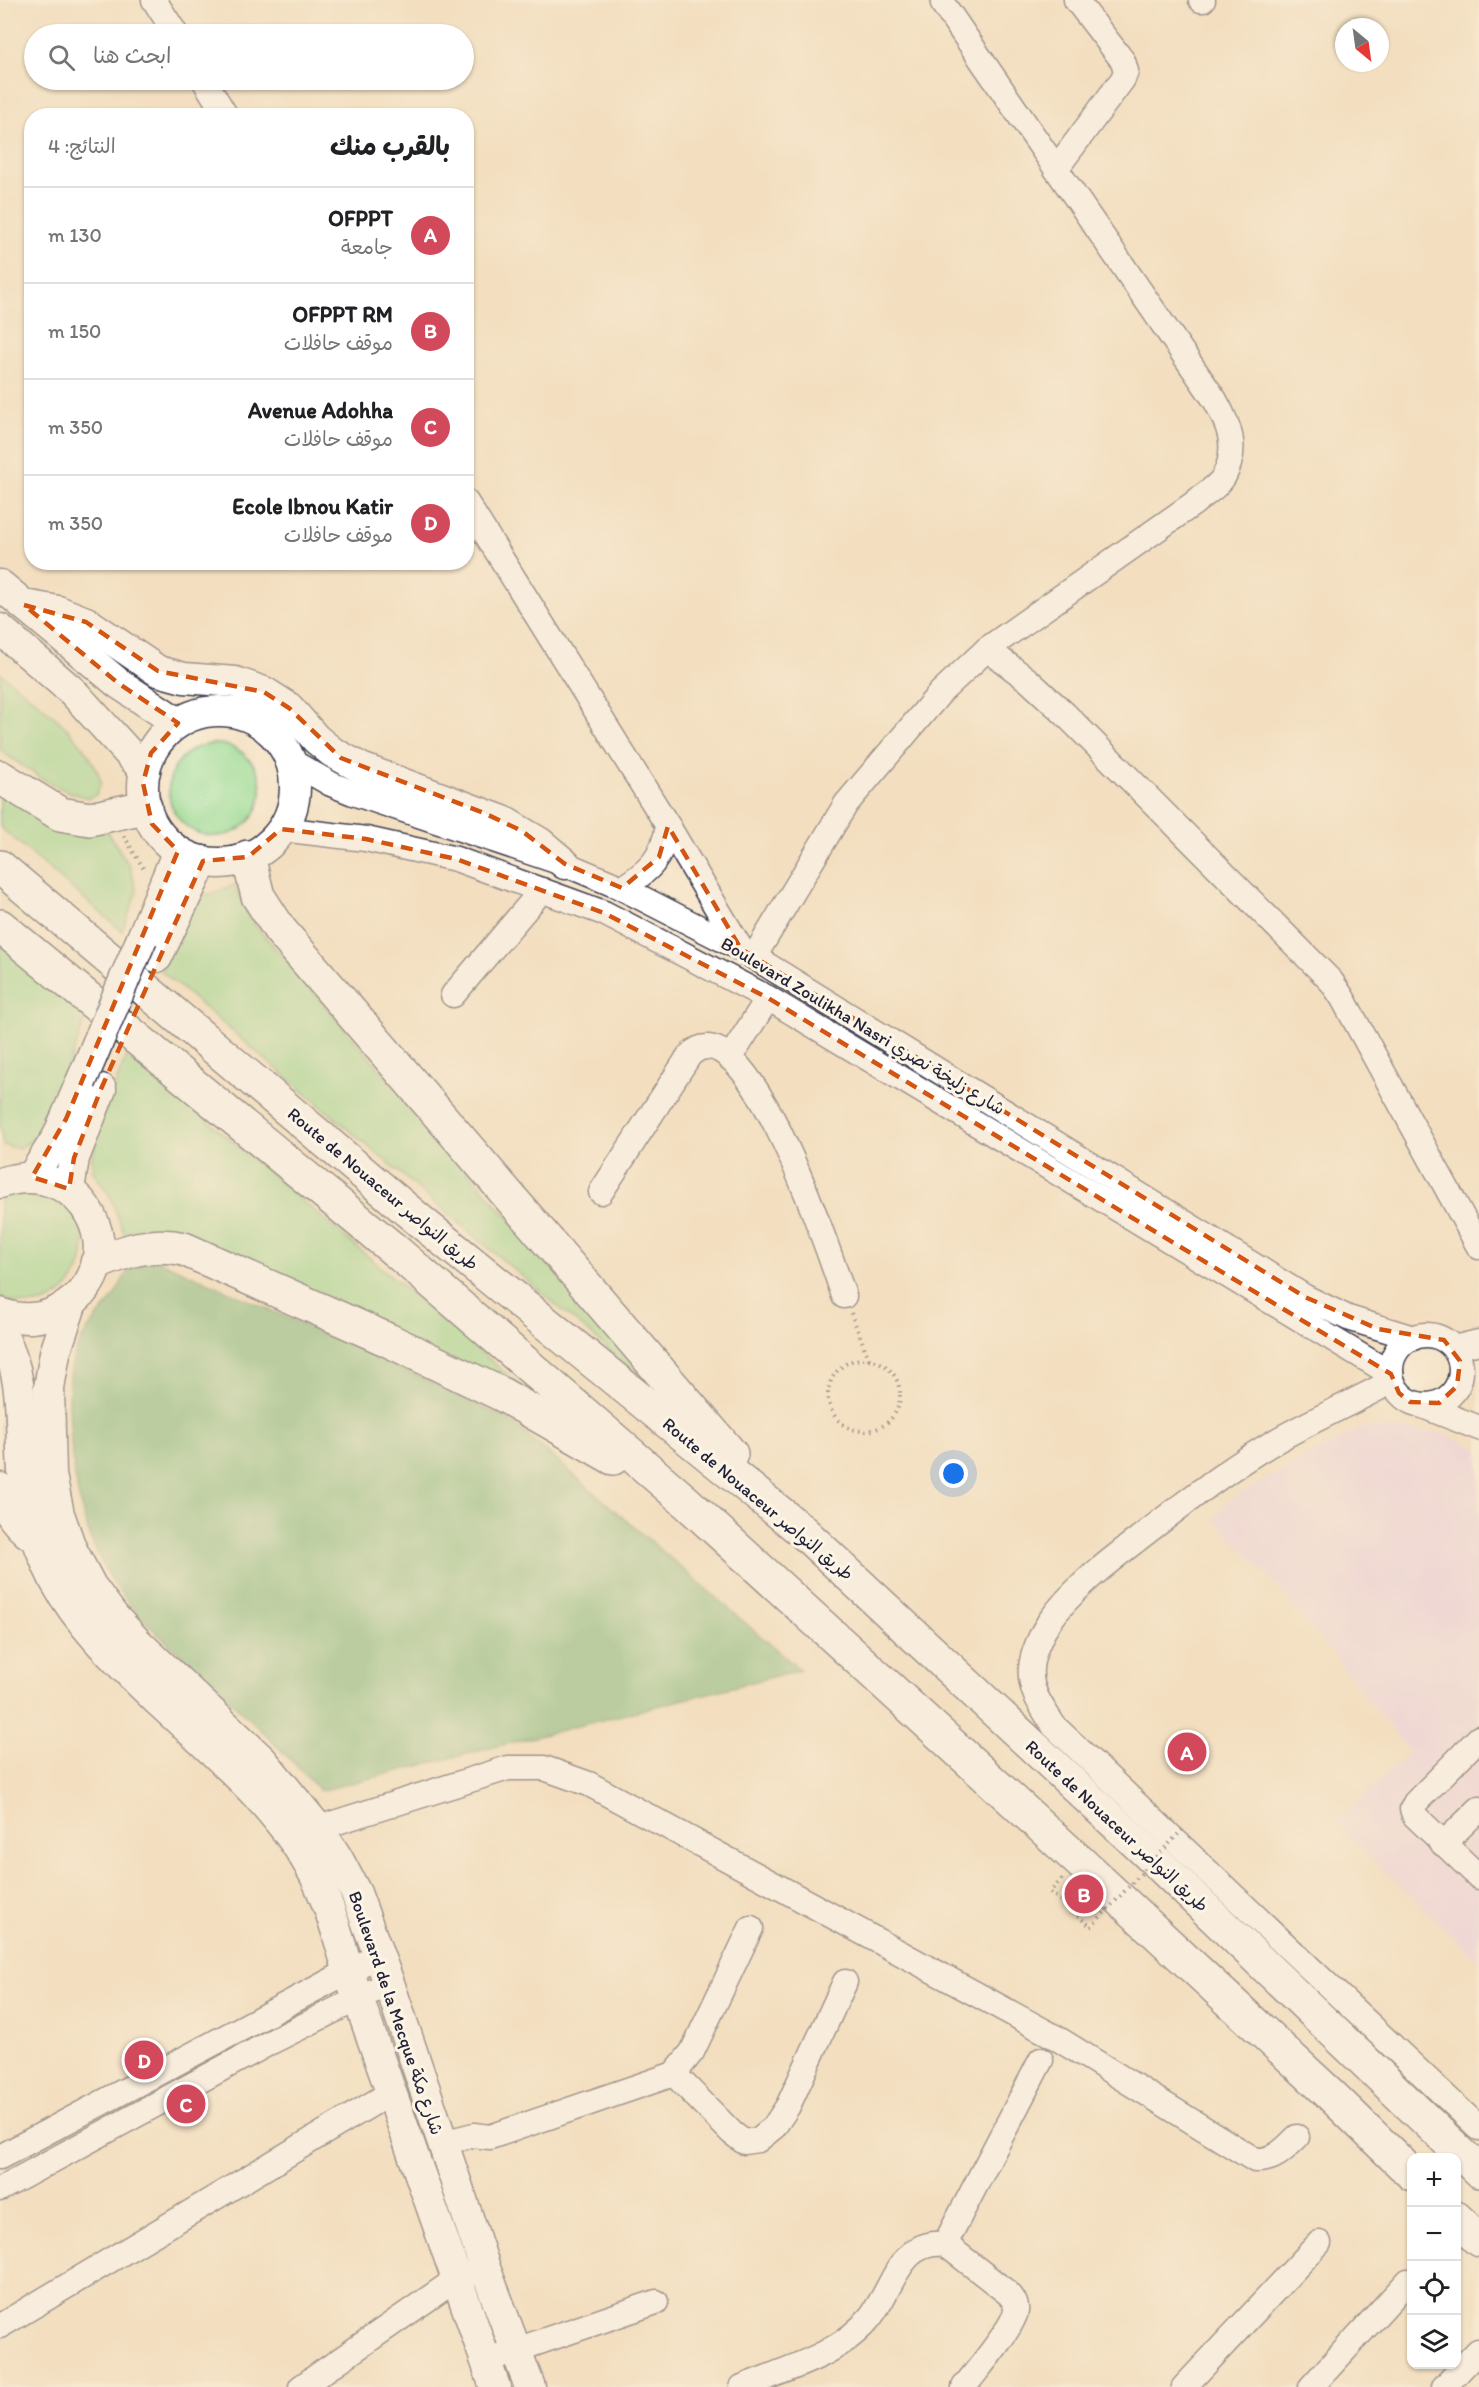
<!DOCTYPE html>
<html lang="ar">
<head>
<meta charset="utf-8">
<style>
  body { margin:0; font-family:Itim,"Playpen Sans Arabic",sans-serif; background:#f6f6f6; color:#202124; direction:rtl }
  .controls { position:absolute; right:18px; bottom:18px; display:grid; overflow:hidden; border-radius:12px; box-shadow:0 2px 4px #0004 }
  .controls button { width:54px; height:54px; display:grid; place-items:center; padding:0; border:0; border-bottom:2px solid #e0e0e0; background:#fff; color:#202124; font:30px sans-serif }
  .compass { position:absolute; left:1335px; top:18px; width:54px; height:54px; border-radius:50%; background:#fff; box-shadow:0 2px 4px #0004; rotate:151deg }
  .you { position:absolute; left:954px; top:1474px; width:21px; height:21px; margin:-15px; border:4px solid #fff; border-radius:50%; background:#1a73e8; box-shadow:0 0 0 9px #1a73e833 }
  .badge { display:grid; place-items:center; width:39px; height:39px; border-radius:50%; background:#d1495b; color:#fff; font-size:20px; font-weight:700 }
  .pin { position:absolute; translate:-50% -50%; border:3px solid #fff; box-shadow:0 2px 6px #0006 }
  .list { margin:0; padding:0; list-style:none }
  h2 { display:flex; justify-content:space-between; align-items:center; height:78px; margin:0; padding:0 24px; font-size:26px }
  h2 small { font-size:20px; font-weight:400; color:#757577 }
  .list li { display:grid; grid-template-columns:39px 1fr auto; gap:18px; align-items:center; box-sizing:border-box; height:96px; padding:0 24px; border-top:2px solid #e0e0e0 }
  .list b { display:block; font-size:22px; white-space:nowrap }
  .list p { margin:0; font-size:20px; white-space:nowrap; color:#757577 }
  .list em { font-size:20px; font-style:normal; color:#757577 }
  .icon { flex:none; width:33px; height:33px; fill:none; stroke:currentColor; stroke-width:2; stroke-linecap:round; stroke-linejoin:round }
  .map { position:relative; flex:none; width:1479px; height:2387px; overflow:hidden; direction:ltr }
  .search { position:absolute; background:#fff; box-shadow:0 2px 4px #0004; left:24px; top:24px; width:450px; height:66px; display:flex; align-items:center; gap:15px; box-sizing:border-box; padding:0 21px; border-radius:33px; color:#757577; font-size:22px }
  .panel { position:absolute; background:#fff; box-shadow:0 2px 4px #0004; left:24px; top:108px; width:450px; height:462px; border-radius:24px; direction:rtl }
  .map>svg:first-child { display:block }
  .built { fill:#ecd1ea }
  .green { fill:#96d990; stroke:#5c7e66; stroke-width:1.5 }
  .forest { fill:#78b97a; stroke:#4d6e5a; stroke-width:1.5 }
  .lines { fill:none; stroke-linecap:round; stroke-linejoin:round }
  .minor-casing { stroke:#413e4f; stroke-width:27 }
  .major-casing { stroke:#413e4f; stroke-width:33 }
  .highway-casing { stroke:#413e4f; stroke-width:36 }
  .path { stroke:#413e4f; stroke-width:4; stroke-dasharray:1.5 4.5; stroke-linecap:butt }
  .minor { stroke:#fff; stroke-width:24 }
  .major { stroke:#fff; stroke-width:30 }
  .highway { stroke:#fff; stroke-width:33 }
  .major-bridge-casing { stroke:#413e4f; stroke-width:33; stroke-linecap:butt }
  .path-bridge { stroke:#413e4f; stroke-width:4; stroke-dasharray:1.5 4.5; stroke-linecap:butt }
  .major-bridge { stroke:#fff; stroke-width:30 }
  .marked { fill:none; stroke:#d45411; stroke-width:4.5; stroke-dasharray:12 8; stroke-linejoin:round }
  .labels { text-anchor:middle; stroke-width:6; stroke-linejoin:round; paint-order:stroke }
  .street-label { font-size:18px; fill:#22223b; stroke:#fcf5e5 }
</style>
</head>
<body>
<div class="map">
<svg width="1479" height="2387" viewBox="0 0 1479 2387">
  <rect width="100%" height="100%" fill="#fcf5e5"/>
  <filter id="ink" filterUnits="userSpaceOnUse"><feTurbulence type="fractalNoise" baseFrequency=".0167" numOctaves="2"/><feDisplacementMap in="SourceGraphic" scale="12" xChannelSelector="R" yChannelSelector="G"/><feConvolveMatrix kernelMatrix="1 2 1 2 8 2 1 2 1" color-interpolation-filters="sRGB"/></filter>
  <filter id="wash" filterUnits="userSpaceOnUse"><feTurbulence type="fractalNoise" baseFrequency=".008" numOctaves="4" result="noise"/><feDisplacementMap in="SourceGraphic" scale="24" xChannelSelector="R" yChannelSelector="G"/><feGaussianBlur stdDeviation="1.35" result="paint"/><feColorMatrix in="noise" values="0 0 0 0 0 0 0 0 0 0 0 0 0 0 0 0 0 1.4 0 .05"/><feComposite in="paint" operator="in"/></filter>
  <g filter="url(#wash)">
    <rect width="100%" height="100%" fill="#f3dfc0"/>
    <!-- built -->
    <path class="built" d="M1362 1427 1443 1433 1479 1448V1962L1335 1823 1409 1752 1329 1649 1270 1578 1213 1518 1235 1496Z"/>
    <!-- green -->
    <g class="green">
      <path d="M0 673C35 701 89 737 101 782L96 795 88 798C56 791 27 769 0 750Z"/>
      <circle cx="215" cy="790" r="46"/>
      <path d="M0 787 85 832H108L130 867 137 892 122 931 0 827Z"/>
      <path d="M235 885 250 919 659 1392 161 971 182 915 196 899Z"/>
      <path d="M0 944 86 1017C76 1043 48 1134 25 1145 19 1149 9 1147 3 1145L0 1127Z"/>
      <path d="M128 1053 530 1394 152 1230 124 1233 110 1196 92 1170V1157L102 1116Z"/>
      <path d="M11 1192C22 1193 38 1190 48 1194 112 1216 83 1317 18 1303 12 1302 6 1299 0 1297V1198Z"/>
    </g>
    <!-- forest -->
    <path class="forest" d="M155 1259 419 1376 511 1421 800 1670 320 1791C283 1750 242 1712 201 1674 166 1641 127 1610 104 1567 81 1524 72 1475 70 1427 68 1388 66 1356 92 1324 99 1315 108 1306 114 1296 128 1272 125 1267 155 1259Z"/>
  </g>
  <g filter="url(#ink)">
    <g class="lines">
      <!-- minor casing -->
      <g class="minor-casing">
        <g id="minor">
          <path d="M154 0 176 34"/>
          <path d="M1201 0H1203"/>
          <path d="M204 80 226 116"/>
          <path d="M1056 169 1123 79 1126 71 1123 61 1076 0"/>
          <path d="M466 502 668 826 741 949"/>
          <path d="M987 649 1028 680 1065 714 1331 981 1342 997 1479 1247"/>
          <path d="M289 760 331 784 353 793 565 864 622 888 741 949 1305 1297 1348 1318 1413 1338"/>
          <path d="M281 829 366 839 456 859 604 913 768 998 1391 1374"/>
          <path d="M622 888C649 871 662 860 668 826"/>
          <path d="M754 957 846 804 941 692 987 649 1193 504C1202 496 1219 486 1224 476 1239 448 1229 425 1215 400L943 4"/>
          <path d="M453 995 542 890"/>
          <path d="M730 1058 768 998"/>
          <path d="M601 1192 689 1056C746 995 832 1262 844 1296"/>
          <circle cx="1426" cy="1370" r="35"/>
          <path d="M1454 1348 1479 1342"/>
          <path d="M1392 1381C1356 1401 1319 1417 1283 1437 1232 1465 1185 1503 1138 1539 1107 1563 1072 1589 1049 1622 1041 1634 1032 1654 1031 1668 1029 1691 1042 1707 1054 1726L1479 2128"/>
          <path d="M1420 1405 1479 1428"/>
          <path d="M1479 1738 1415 1803 1412 1809 1414 1815 1479 1877"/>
          <path d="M318 1828 508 1768H544L589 1784 1055 2037 1255 2160C1274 2161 1284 2150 1297 2137"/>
          <path d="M1443 1844 1479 1809"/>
          <path d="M674 2074 732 2133 744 2142 758 2140 774 2127 788 2106 845 1982"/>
          <path d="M442 2143 474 2135 490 2137 674 2074 692 2052 751 1928"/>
          <path d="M0 2157 379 1955"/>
          <path d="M0 2189 271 2042 389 1983"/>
          <path d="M945 2244 1041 2060"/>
          <path d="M0 2326 392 2092"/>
          <path d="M499 2356 656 2302"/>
          <path d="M301 2387 458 2278 473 2273"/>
          <path d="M742 2387C786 2369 841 2355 871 2316 894 2287 900 2239 945 2244L1009 2294C1013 2299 1017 2304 1016 2311 1013 2328 976 2371 964 2387"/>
          <path d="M1184 2387 1319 2243"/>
          <path d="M1311 2387 1408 2281"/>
          <path d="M1444 2387 1478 2351"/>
        </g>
      </g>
      <!-- major casing -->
      <g class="major-casing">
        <g id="major">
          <path d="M0 585 118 683 178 723"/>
          <path d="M24 605 58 611 86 622 158 671 184 678 235 682 264 692 289 708 316 739 332 752 361 768 503 821 540 843 565 864"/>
          <path d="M0 629 73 692 145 771"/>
          <circle cx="219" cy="787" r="76"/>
          <path d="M142 938 178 851"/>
          <path d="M157 957 203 861"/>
          <path d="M32 1177 58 1136 81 1082"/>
          <path d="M0 1183C84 1154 136 1259 66 1306 46 1320 22 1321 0 1313"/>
          <path d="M69 1189 74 1158 101 1089"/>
          <path d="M72 1302 55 1353 49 1388 51 1475 59 1514 71 1548 91 1586 114 1617 138 1643 262 1760 318 1828 338 1859 356 1893 389 1983 485 2268 530 2387"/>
          <path d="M0 1331C32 1387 15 1444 27 1504 33 1530 43 1557 55 1581 81 1628 120 1664 158 1701 215 1754 279 1806 315 1876 330 1906 339 1938 348 1970L495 2387"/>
          <path d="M0 1488C5 1509 16 1526 35 1538"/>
        </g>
      </g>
      <!-- highway casing -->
      <g class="highway-casing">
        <g id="highway">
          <path d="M0 777 60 814 90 819 145 807"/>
          <path d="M248 857 258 896 280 930 731 1454"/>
          <path d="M0 867 420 1221 801 1530 1142 1848 1479 2171"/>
          <path d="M0 926 398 1253 684 1500 1079 1861 1330 2094 1412 2174"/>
          <path d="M97 1263C126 1251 152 1241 184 1249L388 1340 501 1394 613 1458"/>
          <path d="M1456 2218 1479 2240"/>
        </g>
      </g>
      <!-- path -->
      <g class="path">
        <path d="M124 836 145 871"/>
        <path d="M851 1313 869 1359"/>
        <circle cx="864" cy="1395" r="36"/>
        <path d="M1062 1879 1050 1892 1091 1927"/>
      </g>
      <!-- minor -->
      <use href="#minor" class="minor"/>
      <!-- major -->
      <use href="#major" class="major"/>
      <!-- highway -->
      <use href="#highway" class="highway"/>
      <!-- major-bridge casing -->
      <g class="major-bridge-casing">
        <path id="major-bridge" d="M81 1082 142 938"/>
      </g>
      <!-- path-bridge -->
      <path class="path-bridge" d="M1091 1927 1184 1828"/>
      <!-- major-bridge -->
      <use href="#major-bridge" class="major-bridge"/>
    </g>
  </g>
  <!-- marked area -->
  <path d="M0 0H1479V2387H0ZM24 605 86 622 158 671 264 692 289 708 341 758 484 813 522 831 565 864 622 888 659 857 668 826 741 949 1305 1297 1378 1329 1444 1340 1460 1361 1457 1386 1439 1403 1410 1402 1399 1393 1391 1374 768 998 604 913 456 859 366 839 281 829 248 857 203 861 101 1089 74 1158 69 1189 32 1177 66 1119 178 851 152 824 143 783 151 753 178 723 118 683Z" fill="#f3dfc0" fill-opacity=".55" fill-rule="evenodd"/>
  <path class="marked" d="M24 605 86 622 158 671 264 692 289 708 341 758 484 813 522 831 565 864 622 888 659 857 668 826 741 949 1305 1297 1378 1329 1444 1340 1460 1361 1457 1386 1439 1403 1410 1402 1399 1393 1391 1374 768 998 604 913 456 859 366 839 281 829 248 857 203 861 101 1089 74 1158 69 1189 32 1177 66 1119 178 851 152 824 143 783 151 753 178 723 118 683Z"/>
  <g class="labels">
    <!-- street labels -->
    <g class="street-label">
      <text transform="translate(863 1026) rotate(31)" y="6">Boulevard Zoulikha Nasri شارع زليخة نصري</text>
      <text transform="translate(383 1189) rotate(40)" y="6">Route de Nouaceur طريق النواصر</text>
      <text transform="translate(758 1499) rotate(40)" y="6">Route de Nouaceur طريق النواصر</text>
      <text transform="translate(1117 1826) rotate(43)" y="6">Route de Nouaceur طريق النواصر</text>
      <text transform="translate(396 2013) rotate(71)" y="6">Boulevard de la Mecque شارع مكة</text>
    </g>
  </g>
</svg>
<div class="controls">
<button>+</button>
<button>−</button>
<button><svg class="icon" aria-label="locate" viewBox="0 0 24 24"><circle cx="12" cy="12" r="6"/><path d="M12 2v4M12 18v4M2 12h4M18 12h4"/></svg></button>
<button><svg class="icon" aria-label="layers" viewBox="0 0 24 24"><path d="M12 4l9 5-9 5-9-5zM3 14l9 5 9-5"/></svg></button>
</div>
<svg class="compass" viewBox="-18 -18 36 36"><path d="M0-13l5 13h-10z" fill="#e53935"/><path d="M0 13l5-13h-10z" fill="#757577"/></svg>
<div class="you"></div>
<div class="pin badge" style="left:1187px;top:1752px">A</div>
<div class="pin badge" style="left:1084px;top:1894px">B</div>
<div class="pin badge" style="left:186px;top:2104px">C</div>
<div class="pin badge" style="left:144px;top:2060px">D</div>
<div class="search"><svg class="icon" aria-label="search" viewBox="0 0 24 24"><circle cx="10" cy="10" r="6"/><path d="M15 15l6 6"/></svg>ابحث هنا</div>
<section class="panel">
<h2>بالقرب منك<small>النتائج: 4</small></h2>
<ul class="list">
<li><span class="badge">A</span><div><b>OFPPT</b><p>جامعة</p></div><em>130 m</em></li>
<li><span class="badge">B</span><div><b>OFPPT RM</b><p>موقف حافلات</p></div><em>150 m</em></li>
<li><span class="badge">C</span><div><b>Avenue Adohha</b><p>موقف حافلات</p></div><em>350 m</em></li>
<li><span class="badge">D</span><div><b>Ecole Ibnou Katir</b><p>موقف حافلات</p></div><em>350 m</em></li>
</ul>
</section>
</div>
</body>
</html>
